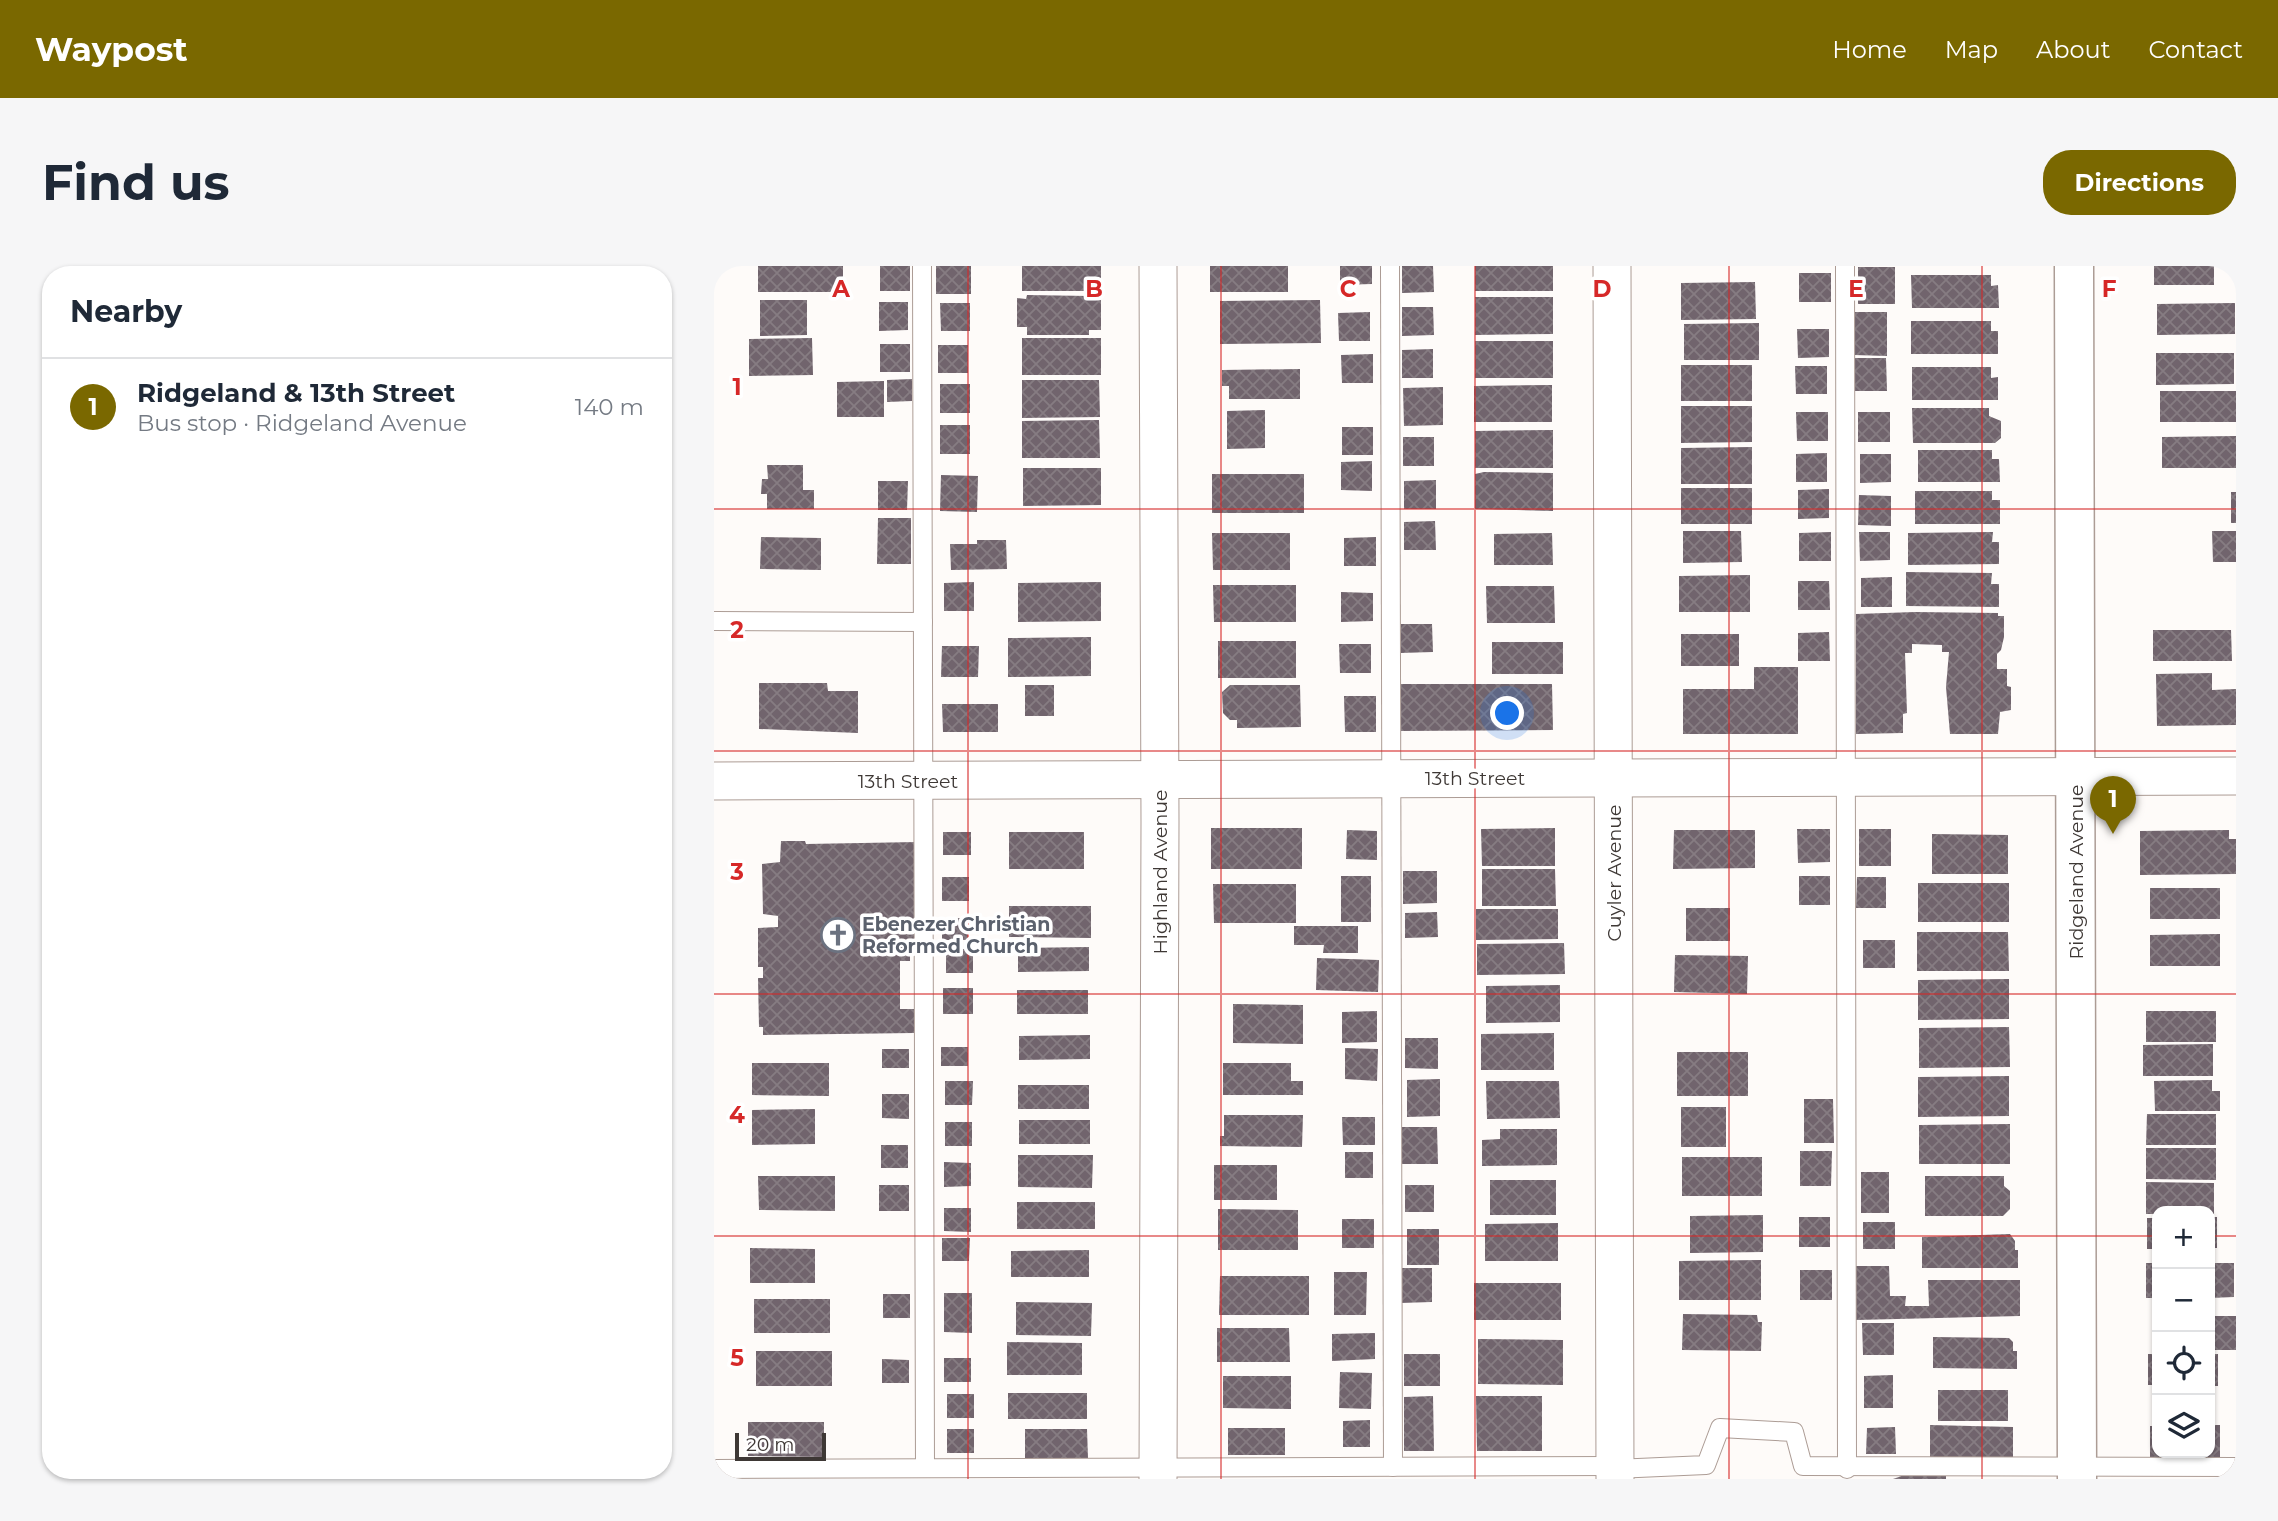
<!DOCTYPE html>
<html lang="en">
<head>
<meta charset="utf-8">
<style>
  body { margin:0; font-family:Montserrat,sans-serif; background:#f6f6f7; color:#1f2937 }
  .controls { position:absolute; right:21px; bottom:21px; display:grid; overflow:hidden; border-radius:14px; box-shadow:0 2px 5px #0004 }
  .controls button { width:63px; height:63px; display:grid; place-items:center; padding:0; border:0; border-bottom:2px solid #e0e1e3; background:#fff; color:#1f2937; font:35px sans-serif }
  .scale { position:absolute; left:21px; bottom:18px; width:91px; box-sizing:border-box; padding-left:7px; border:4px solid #3e3835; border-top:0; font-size:19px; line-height:24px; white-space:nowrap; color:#3e3835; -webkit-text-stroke:5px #fff; paint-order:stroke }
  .you { position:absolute; left:794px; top:448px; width:24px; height:24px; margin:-18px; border:5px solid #fff; border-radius:50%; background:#1a73e8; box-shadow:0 0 0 10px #1a73e833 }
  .badge { display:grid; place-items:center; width:46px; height:46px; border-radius:50%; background:#7a6800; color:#fff; font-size:23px; font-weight:700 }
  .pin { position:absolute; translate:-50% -58px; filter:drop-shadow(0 2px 4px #0008) }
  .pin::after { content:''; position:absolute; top:37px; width:24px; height:21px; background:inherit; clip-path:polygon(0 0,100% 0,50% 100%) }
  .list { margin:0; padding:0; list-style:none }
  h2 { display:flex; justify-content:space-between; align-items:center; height:91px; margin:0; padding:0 28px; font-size:30px }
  h2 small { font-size:23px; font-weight:400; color:#747a83 }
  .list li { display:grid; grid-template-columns:46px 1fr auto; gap:21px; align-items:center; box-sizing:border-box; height:98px; padding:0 28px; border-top:2px solid #e0e1e3 }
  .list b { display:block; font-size:26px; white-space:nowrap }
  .list p { margin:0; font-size:23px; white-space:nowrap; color:#747a83 }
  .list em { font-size:23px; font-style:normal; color:#747a83 }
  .icon { flex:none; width:38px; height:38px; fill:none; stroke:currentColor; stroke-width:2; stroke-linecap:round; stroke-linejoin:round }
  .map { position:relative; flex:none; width:1522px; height:1213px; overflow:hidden; border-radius:28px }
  header { display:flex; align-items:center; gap:42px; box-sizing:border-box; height:98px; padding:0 35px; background:#7a6800; color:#fff }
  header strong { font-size:33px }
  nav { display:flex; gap:38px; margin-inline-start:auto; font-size:24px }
  .intro { display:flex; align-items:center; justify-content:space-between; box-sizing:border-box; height:168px; padding:0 42px }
  h1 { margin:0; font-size:49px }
  .button { padding:18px 32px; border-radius:28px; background:#7a6800; color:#fff; font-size:24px; font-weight:700 }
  main { display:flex; gap:42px; padding:0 42px }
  aside { flex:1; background:#fff; border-radius:28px; box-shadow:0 2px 5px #0004 }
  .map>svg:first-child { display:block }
  .building { fill:url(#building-cross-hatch) }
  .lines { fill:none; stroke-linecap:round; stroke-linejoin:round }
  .lane-casing { stroke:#ac9c95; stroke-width:20 }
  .street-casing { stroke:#ac9c95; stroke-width:39 }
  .secondary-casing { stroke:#ac9c95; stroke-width:41 }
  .lane { stroke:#fff; stroke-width:18 }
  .street { stroke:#fff; stroke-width:37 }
  .secondary { stroke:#fff; stroke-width:38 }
  .grid { fill:none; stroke:#d62828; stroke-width:2; stroke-opacity:0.55 }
  .labels { text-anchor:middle; stroke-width:7; stroke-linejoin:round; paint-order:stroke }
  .street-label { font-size:19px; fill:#3e3835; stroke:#fff }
  .worship-label { font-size:19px; font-weight:bold; fill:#5b616d; stroke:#fff; text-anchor:start }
  .grid-label { font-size:23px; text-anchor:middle; font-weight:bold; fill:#d62828; stroke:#fff; stroke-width:7; stroke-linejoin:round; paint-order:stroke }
</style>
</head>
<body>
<header>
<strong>Waypost</strong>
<nav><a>Home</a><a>Map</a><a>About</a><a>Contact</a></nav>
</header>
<div class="intro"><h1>Find us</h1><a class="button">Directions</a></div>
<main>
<aside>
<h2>Nearby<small></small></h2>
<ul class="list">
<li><span class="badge">1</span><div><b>Ridgeland &amp; 13th Street</b><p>Bus stop · Ridgeland Avenue</p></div><em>140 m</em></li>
</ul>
</aside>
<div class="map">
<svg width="1522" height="1213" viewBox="0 0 1522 1213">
  <defs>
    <pattern id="building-cross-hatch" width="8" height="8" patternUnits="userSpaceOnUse" patternTransform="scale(1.75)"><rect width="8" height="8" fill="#71646d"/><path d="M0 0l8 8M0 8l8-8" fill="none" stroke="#867c82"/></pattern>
  </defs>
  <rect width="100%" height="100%" fill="#fefbf9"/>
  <!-- building -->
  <g class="building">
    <rect x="44" y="0" width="85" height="26"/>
    <rect x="166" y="0" width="30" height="25"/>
    <rect x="222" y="0" width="35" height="28"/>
    <rect x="308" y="0" width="79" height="25"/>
    <rect x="496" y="0" width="78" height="26"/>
    <path d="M626 0H658V18L626 19Z"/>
    <path d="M688 0H719L720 26 688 27Z"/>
    <rect x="761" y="0" width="78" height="25"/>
    <rect x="1440" y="0" width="60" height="19"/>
    <rect x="1144" y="1" width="37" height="37"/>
    <rect x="1085" y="7" width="32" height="29"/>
    <path d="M1197 9H1277V20L1284 19 1285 42H1198Z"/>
    <path d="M1041 16 1042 53 967 54V17Z"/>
    <path d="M313 29 375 30V34H387V64H375V69H313V61H303V32L312 33Z"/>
    <path d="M761 31H839V68L761 69Z"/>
    <path d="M46 34H93V69L46 70Z"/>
    <path d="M606 34 607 77 506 78V35Z"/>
    <path d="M165 36H194V64L165 65Z"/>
    <path d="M226 37H256V65H227Z"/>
    <path d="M1521 37V68L1443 69V38Z"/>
    <path d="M688 41H719L720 69 688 70Z"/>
    <path d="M656 46V75H625L624 47Z"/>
    <path d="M1140 46H1173V90L1140 89Z"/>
    <path d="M1197 55H1277V65H1284V88H1197Z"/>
    <path d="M1045 57V94H970V58Z"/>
    <path d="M1083 63H1115V91L1084 92Z"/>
    <path d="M98 72 99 109 35 110V73Z"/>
    <rect x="308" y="72" width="79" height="37"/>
    <rect x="761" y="75" width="78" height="37"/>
    <rect x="166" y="78" width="30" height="28"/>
    <rect x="224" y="79" width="30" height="28"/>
    <path d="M719 83V112H688V84Z"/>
    <path d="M1442 87H1520V118L1442 119Z"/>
    <path d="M659 88V117H628L627 89Z"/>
    <path d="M1139 92H1172L1173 125H1139Z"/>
    <rect x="967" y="99" width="71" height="36"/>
    <path d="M1081 100H1113V128H1082Z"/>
    <path d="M1198 101H1277V112L1284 111V134H1198Z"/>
    <path d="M586 103V133H515V120H508V104Z"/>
    <path d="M198 113V135L173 136V114Z"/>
    <path d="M308 114H385L386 151 308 152Z"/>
    <path d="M170 115V151H123V116Z"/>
    <rect x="226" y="118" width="30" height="29"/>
    <path d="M838 119V156H760V120Z"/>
    <path d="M729 121V159L690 160 689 122Z"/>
    <rect x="1446" y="125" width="76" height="31"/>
    <path d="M967 140H1038V176L967 177Z"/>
    <path d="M1198 142H1275V150L1287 155V172L1281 177H1199Z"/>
    <path d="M551 144V182L513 183V145Z"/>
    <path d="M1082 146H1114V175H1083Z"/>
    <rect x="1144" y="146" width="32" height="30"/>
    <path d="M385 154 386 192H308V155Z"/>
    <rect x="226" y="159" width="30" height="29"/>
    <rect x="628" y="161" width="31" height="28"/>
    <path d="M839 164V202H761V165Z"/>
    <path d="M1522 170V202H1448V171Z"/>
    <rect x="689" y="171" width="31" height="29"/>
    <path d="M1038 181V218H967V182Z"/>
    <path d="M1204 184H1278V193H1285L1286 216H1204Z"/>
    <path d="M1113 187V216H1082V188Z"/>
    <path d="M1146 188H1177V216L1146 217Z"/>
    <path d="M658 195V225L627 224V196Z"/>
    <path d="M53 199H89V224H100V243H53V228H47L48 213H54Z"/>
    <path d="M309 202H387V239L309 240Z"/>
    <path d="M770 206 839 207V245L761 243V208Z"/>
    <rect x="498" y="208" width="92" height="39"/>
    <path d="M227 209 264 210 263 246 226 245Z"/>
    <path d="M722 214V243H690V215Z"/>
    <path d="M164 215H194L193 244H164Z"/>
    <rect x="967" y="222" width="71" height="36"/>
    <path d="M1115 223V252L1084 253V224Z"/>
    <path d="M1201 225H1278V234H1286V258H1201Z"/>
    <rect x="1517" y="226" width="5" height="31"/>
    <path d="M1145 229 1177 230V260L1144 259Z"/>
    <path d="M164 252H197V298H163Z"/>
    <path d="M721 255 722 284H690V256Z"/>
    <path d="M969 265H1027L1028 296 969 297Z"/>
    <path d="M1498 265H1522V296H1499Z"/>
    <path d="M1117 266V295H1085V267Z"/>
    <path d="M1145 266H1176V294L1146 295Z"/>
    <path d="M1279 266 1278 276H1285V298L1194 299V267Z"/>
    <path d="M498 267H576V304H499Z"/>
    <path d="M838 267 839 299H780V268Z"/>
    <path d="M47 271 107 272V304L46 303Z"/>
    <path d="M662 271V300H630V272Z"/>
    <path d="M263 274H292L293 303 237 304 236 278H263Z"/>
    <path d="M1192 306 1278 307 1277 318H1285V341L1192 340Z"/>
    <path d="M1036 309V346H965V310Z"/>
    <path d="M1178 311V341H1147V312Z"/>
    <path d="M1084 315H1115L1116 344H1084Z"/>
    <path d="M260 316V345H230V317Z"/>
    <path d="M387 316V355L304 356V317Z"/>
    <path d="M499 319H582V356H500Z"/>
    <path d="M772 320H840L841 357H773Z"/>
    <path d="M627 326 659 327V355L627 356Z"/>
    <path d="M1201 346 1284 347V350H1290V371L1287 384 1283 388V403H1293V420L1297 421V444L1286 446 1284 468H1236L1232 421 1235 386H1228V379L1198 378V387H1191L1193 447 1189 448V467L1142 468V348Z"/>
    <path d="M687 358H718L719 386 687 387Z"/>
    <path d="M1439 364H1517L1518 395H1439Z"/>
    <path d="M1115 366 1116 395H1084V367Z"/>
    <rect x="967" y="368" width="58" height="32"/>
    <path d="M377 371V410L294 411V372Z"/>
    <rect x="504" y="375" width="78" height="37"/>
    <rect x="778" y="376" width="71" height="32"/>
    <path d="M625 378H657V407H626Z"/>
    <path d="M228 380H265L264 411H227Z"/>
    <path d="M1040 401H1084V468H969V423H1040Z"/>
    <path d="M1498 407V424L1522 423V459L1443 460 1442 408Z"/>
    <path d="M45 417H113L114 425H144V467L45 463Z"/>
    <path d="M686 418H838L839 464 686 465Z"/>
    <rect x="311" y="419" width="29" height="31"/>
    <path d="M516 419H586L587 461 523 462V454H516L509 447 508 426Z"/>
    <path d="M630 430H662V466H631Z"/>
    <path d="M228 438H284V466H229Z"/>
    <rect x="497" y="562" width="91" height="41"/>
    <path d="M841 562V600H768L767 563Z"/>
    <path d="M1083 563H1116V596L1084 597Z"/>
    <rect x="1145" y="563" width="32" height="37"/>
    <path d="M633 564 663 565V594L632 593Z"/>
    <path d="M960 564H1041V602L959 603Z"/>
    <path d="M1515 564V573H1522V608L1426 609V565Z"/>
    <rect x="229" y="566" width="28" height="23"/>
    <rect x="295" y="566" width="75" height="37"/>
    <path d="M1218 568 1294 569V608H1218Z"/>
    <path d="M67 575H91L92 578 203 576 204 677 196 678V695H186V743H200V767L49 769V761H45L44 712H49V701H44V662L64 661V650L49 648 48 598 66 596Z"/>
    <path d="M768 603H841L842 640H768Z"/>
    <path d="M689 605H723V637L689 638Z"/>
    <rect x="627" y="610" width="30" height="46"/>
    <rect x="1085" y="610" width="31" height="29"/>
    <rect x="228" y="611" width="27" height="24"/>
    <path d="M1143 611H1172V642H1142Z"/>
    <rect x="1204" y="617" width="91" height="39"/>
    <path d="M499 618H582V657H500Z"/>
    <rect x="1436" y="622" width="70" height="31"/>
    <path d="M295 640H377V672L295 671Z"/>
    <rect x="972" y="642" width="44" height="33"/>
    <path d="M762 643H844V673L762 674Z"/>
    <path d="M723 646 724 671 691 672V647Z"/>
    <rect x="228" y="652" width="26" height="22"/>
    <path d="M580 660H644V687H609L610 679H580Z"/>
    <path d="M1203 666H1294L1295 705H1203Z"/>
    <path d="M1506 668V700H1436V669Z"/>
    <rect x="1149" y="674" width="32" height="28"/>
    <path d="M850 677 851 708 763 709V678Z"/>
    <path d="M375 681V705L304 706V682Z"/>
    <rect x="232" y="683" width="27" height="24"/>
    <path d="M961 689 1034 690 1033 728 960 726Z"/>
    <path d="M603 692 665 694 664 726 602 724Z"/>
    <path d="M1295 713V753L1204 754V714Z"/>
    <path d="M846 719V756L772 757V720Z"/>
    <rect x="229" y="722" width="30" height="26"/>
    <rect x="303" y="724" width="71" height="24"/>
    <path d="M519 738 589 739V778L519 777Z"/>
    <path d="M663 745V776L628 777V746Z"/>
    <rect x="1432" y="745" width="70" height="31"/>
    <path d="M1295 761 1296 801 1205 802V762Z"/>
    <path d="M840 767V804H767V768Z"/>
    <path d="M376 769V793L305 794V770Z"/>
    <path d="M691 772H724V803L691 802Z"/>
    <path d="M1499 778V810H1429V779Z"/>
    <rect x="227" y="781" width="27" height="19"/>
    <path d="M631 782 664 783 663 815 631 813Z"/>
    <rect x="168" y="783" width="27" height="19"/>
    <rect x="963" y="786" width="71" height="44"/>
    <path d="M38 797H115V830L38 829Z"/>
    <path d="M509 797H577V815H589V829H509Z"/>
    <path d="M1295 810V850L1204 851V811Z"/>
    <path d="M726 813V850L693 851V814Z"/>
    <path d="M1498 814V825H1506V845H1441L1440 815Z"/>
    <path d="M231 815H259L258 839H231Z"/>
    <path d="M772 815H845L846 852 773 853Z"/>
    <rect x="304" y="819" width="71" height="24"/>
    <path d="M168 828H195V853L168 852Z"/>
    <path d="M1090 833H1119L1120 877H1090Z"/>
    <rect x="967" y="841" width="45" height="40"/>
    <path d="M101 843V878L38 879V844Z"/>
    <path d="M1433 848H1502V879H1432Z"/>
    <path d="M510 849H589L588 881 506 880V870H510Z"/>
    <path d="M628 851H661V879H629Z"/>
    <rect x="305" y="854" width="71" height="24"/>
    <rect x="231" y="856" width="27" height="24"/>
    <path d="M1296 858V898H1205V859Z"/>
    <path d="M688 861H723L724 898H688Z"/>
    <path d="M786 863H843V899L768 900V874L786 873Z"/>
    <rect x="167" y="879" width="27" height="23"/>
    <path d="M1432 882H1502V914L1432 913Z"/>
    <path d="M1086 885H1118L1117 920H1086Z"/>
    <rect x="631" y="886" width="28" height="26"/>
    <path d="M304 889H379L378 922 304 921Z"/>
    <rect x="968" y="891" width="80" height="39"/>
    <path d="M230 896 257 897V920L230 921Z"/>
    <rect x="500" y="899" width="63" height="35"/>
    <rect x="1147" y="906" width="28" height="41"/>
    <path d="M44 910H121V945L45 944Z"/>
    <path d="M1211 910H1290V920L1296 925V943L1289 950H1211Z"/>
    <rect x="776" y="914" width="66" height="35"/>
    <path d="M1432 916 1500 917V948H1432Z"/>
    <rect x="165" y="919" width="30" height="26"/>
    <rect x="691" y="919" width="29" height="27"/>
    <rect x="303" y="936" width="78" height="27"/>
    <path d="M230 942H257V966L230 965Z"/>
    <path d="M504 943 584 944V984H504Z"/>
    <path d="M1049 949V986L976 987V950Z"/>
    <rect x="1085" y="951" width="31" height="30"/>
    <rect x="1496" y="951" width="7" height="31"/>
    <rect x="1433" y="952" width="10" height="31"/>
    <rect x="628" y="953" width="32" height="29"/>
    <rect x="1149" y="956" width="32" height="27"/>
    <path d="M844 957V995H771V958Z"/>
    <rect x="693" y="963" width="32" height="36"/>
    <path d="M1296 968 1301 975V984H1304V1002H1208V971Z"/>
    <path d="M228 972H256L255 995H228Z"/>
    <path d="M36 982 101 983V1017H36Z"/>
    <path d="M375 984V1011H297V985Z"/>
    <path d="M1047 994V1034H965V995Z"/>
    <rect x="1432" y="997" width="11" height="35"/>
    <path d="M1496 997H1520V1031L1496 1032Z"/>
    <path d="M1141 1000H1175L1176 1030H1192L1191 1040H1215L1214 1014H1306V1050L1142 1054Z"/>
    <path d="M686 1002H718V1036L686 1037Z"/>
    <rect x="1086" y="1004" width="32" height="30"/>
    <path d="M620 1006H653L652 1049H620Z"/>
    <path d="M506 1010H595V1049H505Z"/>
    <rect x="760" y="1017" width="87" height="37"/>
    <path d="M230 1027H258V1067L230 1066Z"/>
    <rect x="169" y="1028" width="27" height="24"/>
    <rect x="40" y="1033" width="76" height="34"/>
    <path d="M302 1036 378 1037 377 1070 302 1069Z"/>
    <path d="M969 1048 1043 1049 1044 1056H1048L1047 1085 968 1084Z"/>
    <rect x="1496" y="1050" width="26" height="34"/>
    <path d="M1148 1057H1180V1089H1149Z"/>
    <path d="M503 1062H575L576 1096H503Z"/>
    <path d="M661 1067V1093L618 1095V1068Z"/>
    <path d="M1219 1071 1295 1072 1299 1076V1085H1303V1103L1219 1102Z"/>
    <path d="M764 1073 849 1074V1119L764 1118Z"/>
    <path d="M293 1076 368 1077V1109H293Z"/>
    <rect x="42" y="1085" width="76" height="35"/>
    <rect x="690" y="1088" width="36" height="32"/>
    <rect x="1434" y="1088" width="9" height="31"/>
    <rect x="1496" y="1088" width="8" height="32"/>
    <rect x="230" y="1092" width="27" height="24"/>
    <path d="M168 1093 195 1094V1117H168Z"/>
    <path d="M626 1106 658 1107 657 1143 625 1142Z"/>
    <path d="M1179 1109V1142H1150V1110Z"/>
    <path d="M509 1110H577V1143L509 1142Z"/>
    <rect x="1224" y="1124" width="70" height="31"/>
    <rect x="294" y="1127" width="79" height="26"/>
    <rect x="233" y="1128" width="27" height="24"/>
    <path d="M719 1130 720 1185H690V1131Z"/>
    <path d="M762 1130H828V1185H763Z"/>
    <path d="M656 1154V1181H629V1155Z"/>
    <path d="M34 1156H110V1191L34 1190Z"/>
    <path d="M1216 1159 1299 1161V1192H1216Z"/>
    <path d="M1496 1159H1506V1191H1436V1160H1443V1187H1496Z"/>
    <path d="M1181 1161 1182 1188H1152L1153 1162Z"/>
    <rect x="514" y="1162" width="57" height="27"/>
    <rect x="233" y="1163" width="27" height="24"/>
    <path d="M311 1163H373L374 1192H311Z"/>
    <path d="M1193 1208 1232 1209V1213H1179Z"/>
  </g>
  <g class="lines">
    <!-- lane casing -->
    <g class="lane-casing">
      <g id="lane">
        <path d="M208 0 211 1202"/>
        <path d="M676 0 679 1201"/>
        <path d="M1131 0 1133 1203"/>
        <path d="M0 355 209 356"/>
        <path d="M0 1203 901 1200"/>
        <path d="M901 1203 992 1199 1006 1162 1080 1166 1089 1200 1522 1201"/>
      </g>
    </g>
    <!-- street casing -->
    <g class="street-casing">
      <g id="street">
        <path d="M444 0 446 555 444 1213"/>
        <path d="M898 0 901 1213"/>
        <path d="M0 515 1522 510"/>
      </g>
    </g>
    <!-- secondary casing -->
    <g class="secondary-casing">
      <path id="secondary" d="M1360 0 1363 1213"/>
    </g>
    <!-- lane -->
    <use href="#lane" class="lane"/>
    <!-- street -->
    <use href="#street" class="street"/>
    <!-- secondary -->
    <use href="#secondary" class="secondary"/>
  </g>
  <!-- grid -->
  <path class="grid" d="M254 0V1213M507 0V1213M761 0V1213M1015 0V1213M1268 0V1213M0 243H1522M0 485H1522M0 728H1522M0 970H1443M1496 970H1522"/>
  <!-- icons -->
  <defs>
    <g id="church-ring" transform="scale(1.75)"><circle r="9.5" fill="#fff" stroke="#6b7280" stroke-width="1.5"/><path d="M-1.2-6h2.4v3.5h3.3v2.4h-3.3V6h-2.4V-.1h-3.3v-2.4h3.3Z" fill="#6b7280"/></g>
  </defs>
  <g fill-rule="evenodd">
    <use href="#church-ring" x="124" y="669"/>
  </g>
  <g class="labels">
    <!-- street labels -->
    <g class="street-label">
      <text x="761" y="519">13th Street</text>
      <text x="194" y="522">13th Street</text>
      <text transform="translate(446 606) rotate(-90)" y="7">Highland Avenue</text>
      <text transform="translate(1362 606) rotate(-90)" y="7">Ridgeland Avenue</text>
      <text transform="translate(900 607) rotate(-90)" y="7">Cuyler Avenue</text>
    </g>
    <!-- worship labels -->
    <g class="worship-label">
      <text x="148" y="665">Ebenezer Christian<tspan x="148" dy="22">Reformed Church</tspan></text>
    </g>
  </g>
  <g class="grid-label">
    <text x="127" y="31">A</text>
    <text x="380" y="31">B</text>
    <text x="634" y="31">C</text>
    <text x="888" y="31">D</text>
    <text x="1142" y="31">E</text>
    <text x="1395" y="31">F</text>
    <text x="23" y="129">1</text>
    <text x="23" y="372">2</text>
    <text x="23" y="614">3</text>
    <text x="23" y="857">4</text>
    <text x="23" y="1100">5</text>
  </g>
</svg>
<div class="controls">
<button>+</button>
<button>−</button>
<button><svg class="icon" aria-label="locate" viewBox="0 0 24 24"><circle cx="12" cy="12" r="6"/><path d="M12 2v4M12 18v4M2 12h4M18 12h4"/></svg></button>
<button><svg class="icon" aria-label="layers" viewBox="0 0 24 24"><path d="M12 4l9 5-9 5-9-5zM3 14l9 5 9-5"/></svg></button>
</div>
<div class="scale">20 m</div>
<div class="you"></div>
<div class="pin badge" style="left:1399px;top:568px">1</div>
</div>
</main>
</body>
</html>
